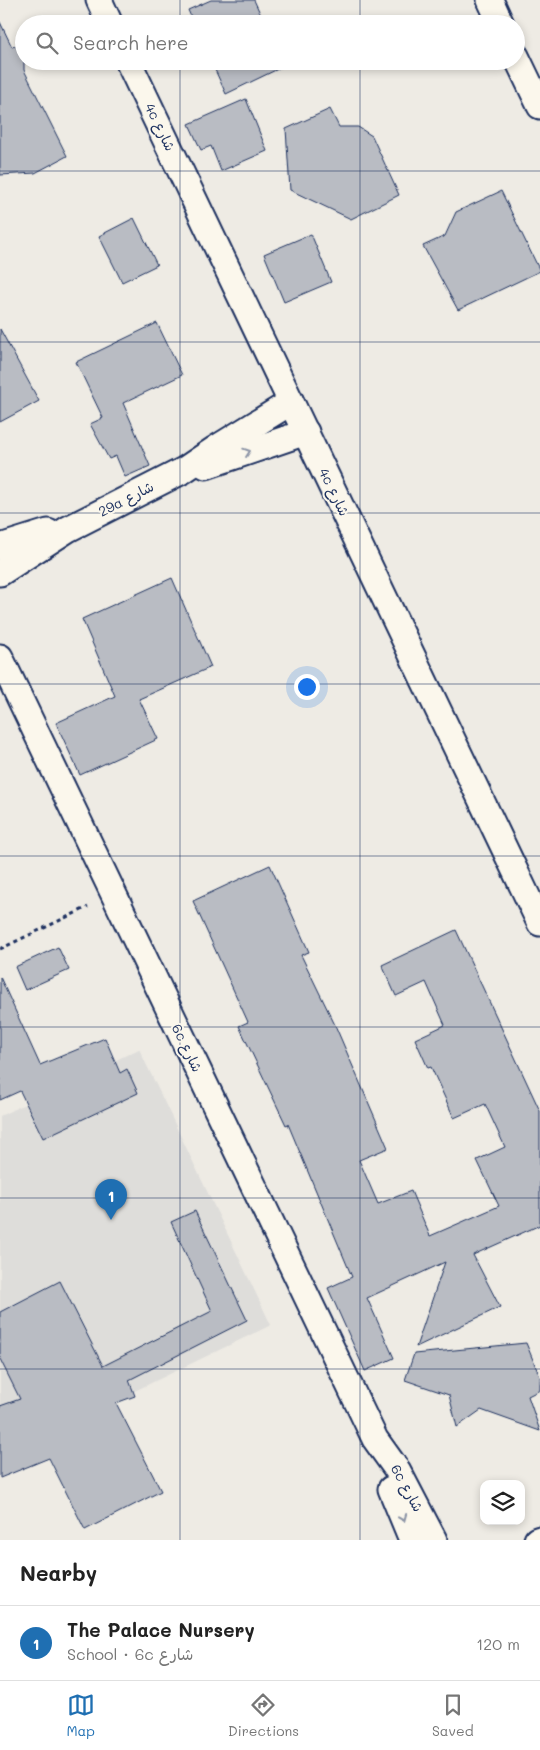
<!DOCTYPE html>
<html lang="en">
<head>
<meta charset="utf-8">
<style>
  body { margin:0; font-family:Mali,"Playpen Sans Arabic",sans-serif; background:#f6f6f6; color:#222 }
  .controls { position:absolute; right:15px; bottom:15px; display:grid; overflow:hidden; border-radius:10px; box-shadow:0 2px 8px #0003 }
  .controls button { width:45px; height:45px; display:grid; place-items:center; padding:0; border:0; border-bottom:1px solid #e0e0e0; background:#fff; color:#222; font:25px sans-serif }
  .you { position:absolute; left:306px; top:686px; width:18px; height:18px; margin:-12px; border:4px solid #fff; border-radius:50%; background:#1a73e8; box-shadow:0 0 0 8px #1a73e833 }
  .badge { display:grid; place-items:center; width:32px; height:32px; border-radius:50%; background:#1f6fb2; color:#fff; font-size:16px; font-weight:700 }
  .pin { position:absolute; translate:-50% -41px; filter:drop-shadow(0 1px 2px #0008) }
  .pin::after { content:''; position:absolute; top:26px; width:18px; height:15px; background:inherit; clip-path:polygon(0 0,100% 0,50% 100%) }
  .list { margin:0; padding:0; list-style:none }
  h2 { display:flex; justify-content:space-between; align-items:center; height:65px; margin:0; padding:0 20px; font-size:21px }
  h2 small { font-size:16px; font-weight:400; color:#767676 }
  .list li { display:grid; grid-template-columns:32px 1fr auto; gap:15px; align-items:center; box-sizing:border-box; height:75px; padding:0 20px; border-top:1px solid #e0e0e0 }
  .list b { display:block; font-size:19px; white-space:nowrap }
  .list p { margin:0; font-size:16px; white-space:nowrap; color:#767676 }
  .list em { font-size:16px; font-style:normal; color:#767676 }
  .icon { flex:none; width:28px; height:28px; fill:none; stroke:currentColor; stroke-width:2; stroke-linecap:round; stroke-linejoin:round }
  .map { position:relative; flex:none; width:540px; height:1540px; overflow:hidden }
  .search { position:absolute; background:#fff; box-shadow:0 2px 8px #0003; left:15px; right:15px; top:15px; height:55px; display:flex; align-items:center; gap:12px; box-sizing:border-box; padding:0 18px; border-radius:28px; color:#767676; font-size:19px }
  .sheet { height:140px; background:#fff }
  nav { display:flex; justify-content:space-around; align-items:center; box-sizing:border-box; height:70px; border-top:1px solid #e0e0e0; background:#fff; font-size:14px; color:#767676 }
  nav a { display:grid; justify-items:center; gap:2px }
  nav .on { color:#1f6fb2 }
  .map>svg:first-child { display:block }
  .built { fill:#deddda }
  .building { fill:#b9bcc3; stroke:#1b2f5e }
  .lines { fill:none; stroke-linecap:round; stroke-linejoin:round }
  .street-casing { stroke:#1b2f5e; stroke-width:29 }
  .path { stroke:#1b2f5e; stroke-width:3; stroke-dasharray:4 4; stroke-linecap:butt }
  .street { stroke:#fbf7ec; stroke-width:25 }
  .oneway { stroke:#8b93a5 }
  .grid { fill:none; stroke:#1b2f5e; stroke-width:1; stroke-opacity:0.55 }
  .labels { text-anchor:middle; stroke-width:4; stroke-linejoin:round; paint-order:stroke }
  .street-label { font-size:14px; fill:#1b2f5e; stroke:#fbf7ec }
</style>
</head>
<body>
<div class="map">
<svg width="540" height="1540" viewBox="0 0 540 1540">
  <rect width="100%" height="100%" fill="#eeebe4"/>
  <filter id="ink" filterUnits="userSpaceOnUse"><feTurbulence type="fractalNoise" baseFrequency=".02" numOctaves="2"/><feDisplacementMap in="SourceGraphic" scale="10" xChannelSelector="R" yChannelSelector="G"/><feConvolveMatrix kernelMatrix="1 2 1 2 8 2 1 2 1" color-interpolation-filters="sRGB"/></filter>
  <g filter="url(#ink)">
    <!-- built -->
    <path class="built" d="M139 1049 271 1325 17 1448 0 1413V1116Z"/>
    <!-- building -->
    <g class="building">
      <path d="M211 0H254L265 24H194L188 10Z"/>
      <path d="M0 22 12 47 24 43V70L67 156 35 173 0 175Z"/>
      <path d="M211 61H282L284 66 226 94Z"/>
      <path d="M246 99 267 151 221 171 211 146 201 150 189 124Z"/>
      <path d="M330 109 339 127H358L372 136 399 195 351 219 290 190 286 129Z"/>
      <path d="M501 191 540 271 458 310 423 246 445 236 456 212Z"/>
      <path d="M134 218 157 265 122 282 99 236Z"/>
      <path d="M311 234 331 282 284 302 264 254Z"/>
      <path d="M157 323 182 375 123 403 150 466 125 477 116 456 109 459 90 424 103 418 76 362Z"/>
      <path d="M0 329 39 401 0 422Z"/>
      <path d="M172 578 211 667 139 699 158 739 80 775 56 723 115 696 82 619Z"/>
      <path d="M270 865 309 952 301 955 335 1025 388 1148 359 1160 378 1204 411 1191 430 1236 499 1206 477 1160 505 1147 485 1104 454 1118 431 1067 428 1068 415 1039 445 1025 426 982 396 996 382 965 456 930 540 1111V1225L473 1255 500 1307 416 1347 445 1262 367 1298 394 1358 365 1371 328 1288 352 1277 288 1124 286 1125 239 1026 248 1022 193 901Z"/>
      <path d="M58 947 69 970 25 990 15 967Z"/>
      <path d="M0 977 40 1065 105 1038 120 1073 127 1069 138 1093 43 1138 20 1091 0 1100Z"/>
      <path d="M195 1211 247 1320 129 1380 135 1396 116 1403 161 1491 85 1530 49 1458 0 1478V1406L20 1399 0 1359V1312L60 1281 103 1366 212 1311 171 1222Z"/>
      <path d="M526 1343 540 1377V1390L528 1396 540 1431 481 1410 457 1427 449 1395 405 1380 414 1354Z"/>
    </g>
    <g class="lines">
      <!-- street casing -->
      <g class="street-casing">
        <g id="street">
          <path d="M99 0 110 24"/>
          <path d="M490 0 501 24"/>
          <path d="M516 56 540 106"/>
          <path d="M128 61 540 923"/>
          <path d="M206 466 306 432"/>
          <path d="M0 547 48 532"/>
          <path d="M0 573 68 529 184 470 215 449 291 402"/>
          <path d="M0 657 375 1439 398 1471 434 1540"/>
          <path d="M391 1489 412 1540"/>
          <path d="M537 1540 540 1539"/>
        </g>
      </g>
      <!-- path -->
      <path class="path" d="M0 949 88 907"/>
      <!-- street -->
      <use href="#street" class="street"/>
    </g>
    <!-- one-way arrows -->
    <defs><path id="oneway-chevron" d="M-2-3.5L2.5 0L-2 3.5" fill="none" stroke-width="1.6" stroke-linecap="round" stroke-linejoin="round" transform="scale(1.25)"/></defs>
    <g class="oneway">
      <use href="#oneway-chevron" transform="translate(247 452) rotate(-19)"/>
      <use href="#oneway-chevron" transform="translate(403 1518) rotate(68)"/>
    </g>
  </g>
  <!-- grid -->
  <path class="grid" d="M180 0V24M360 0V24M180 61V1540M360 61V1540M0 171H540M0 342H540M0 513H540M0 684H540M0 856H540M0 1027H540M0 1198H540M0 1369H540"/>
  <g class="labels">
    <!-- street labels -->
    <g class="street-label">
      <text transform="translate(160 127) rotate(64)" y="5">4c شارع</text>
      <text transform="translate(334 492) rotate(64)" y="5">4c شارع</text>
      <text transform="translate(126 499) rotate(-27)" y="5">29a شارع</text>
      <text transform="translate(187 1048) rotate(64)" y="5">6c شارع</text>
      <text transform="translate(407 1488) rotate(61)" y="5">6c شارع</text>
    </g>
  </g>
</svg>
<div class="controls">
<button><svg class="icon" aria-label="layers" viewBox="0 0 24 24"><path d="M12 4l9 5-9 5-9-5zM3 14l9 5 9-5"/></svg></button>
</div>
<div class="you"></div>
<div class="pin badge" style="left:111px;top:1220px">1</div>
<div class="search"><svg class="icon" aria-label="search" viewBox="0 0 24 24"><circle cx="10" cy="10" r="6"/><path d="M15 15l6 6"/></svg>Search here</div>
</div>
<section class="sheet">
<h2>Nearby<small></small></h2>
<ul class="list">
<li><span class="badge">1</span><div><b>The Palace Nursery</b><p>School · 6c شارع</p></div><em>120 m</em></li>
</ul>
</section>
<nav>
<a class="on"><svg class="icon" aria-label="map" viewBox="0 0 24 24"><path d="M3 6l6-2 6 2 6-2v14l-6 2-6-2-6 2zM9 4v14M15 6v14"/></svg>Map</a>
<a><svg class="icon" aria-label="directions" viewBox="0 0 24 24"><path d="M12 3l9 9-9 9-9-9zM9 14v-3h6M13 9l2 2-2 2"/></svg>Directions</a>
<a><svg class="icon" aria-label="saved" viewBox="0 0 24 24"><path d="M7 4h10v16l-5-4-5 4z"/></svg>Saved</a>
</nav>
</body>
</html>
